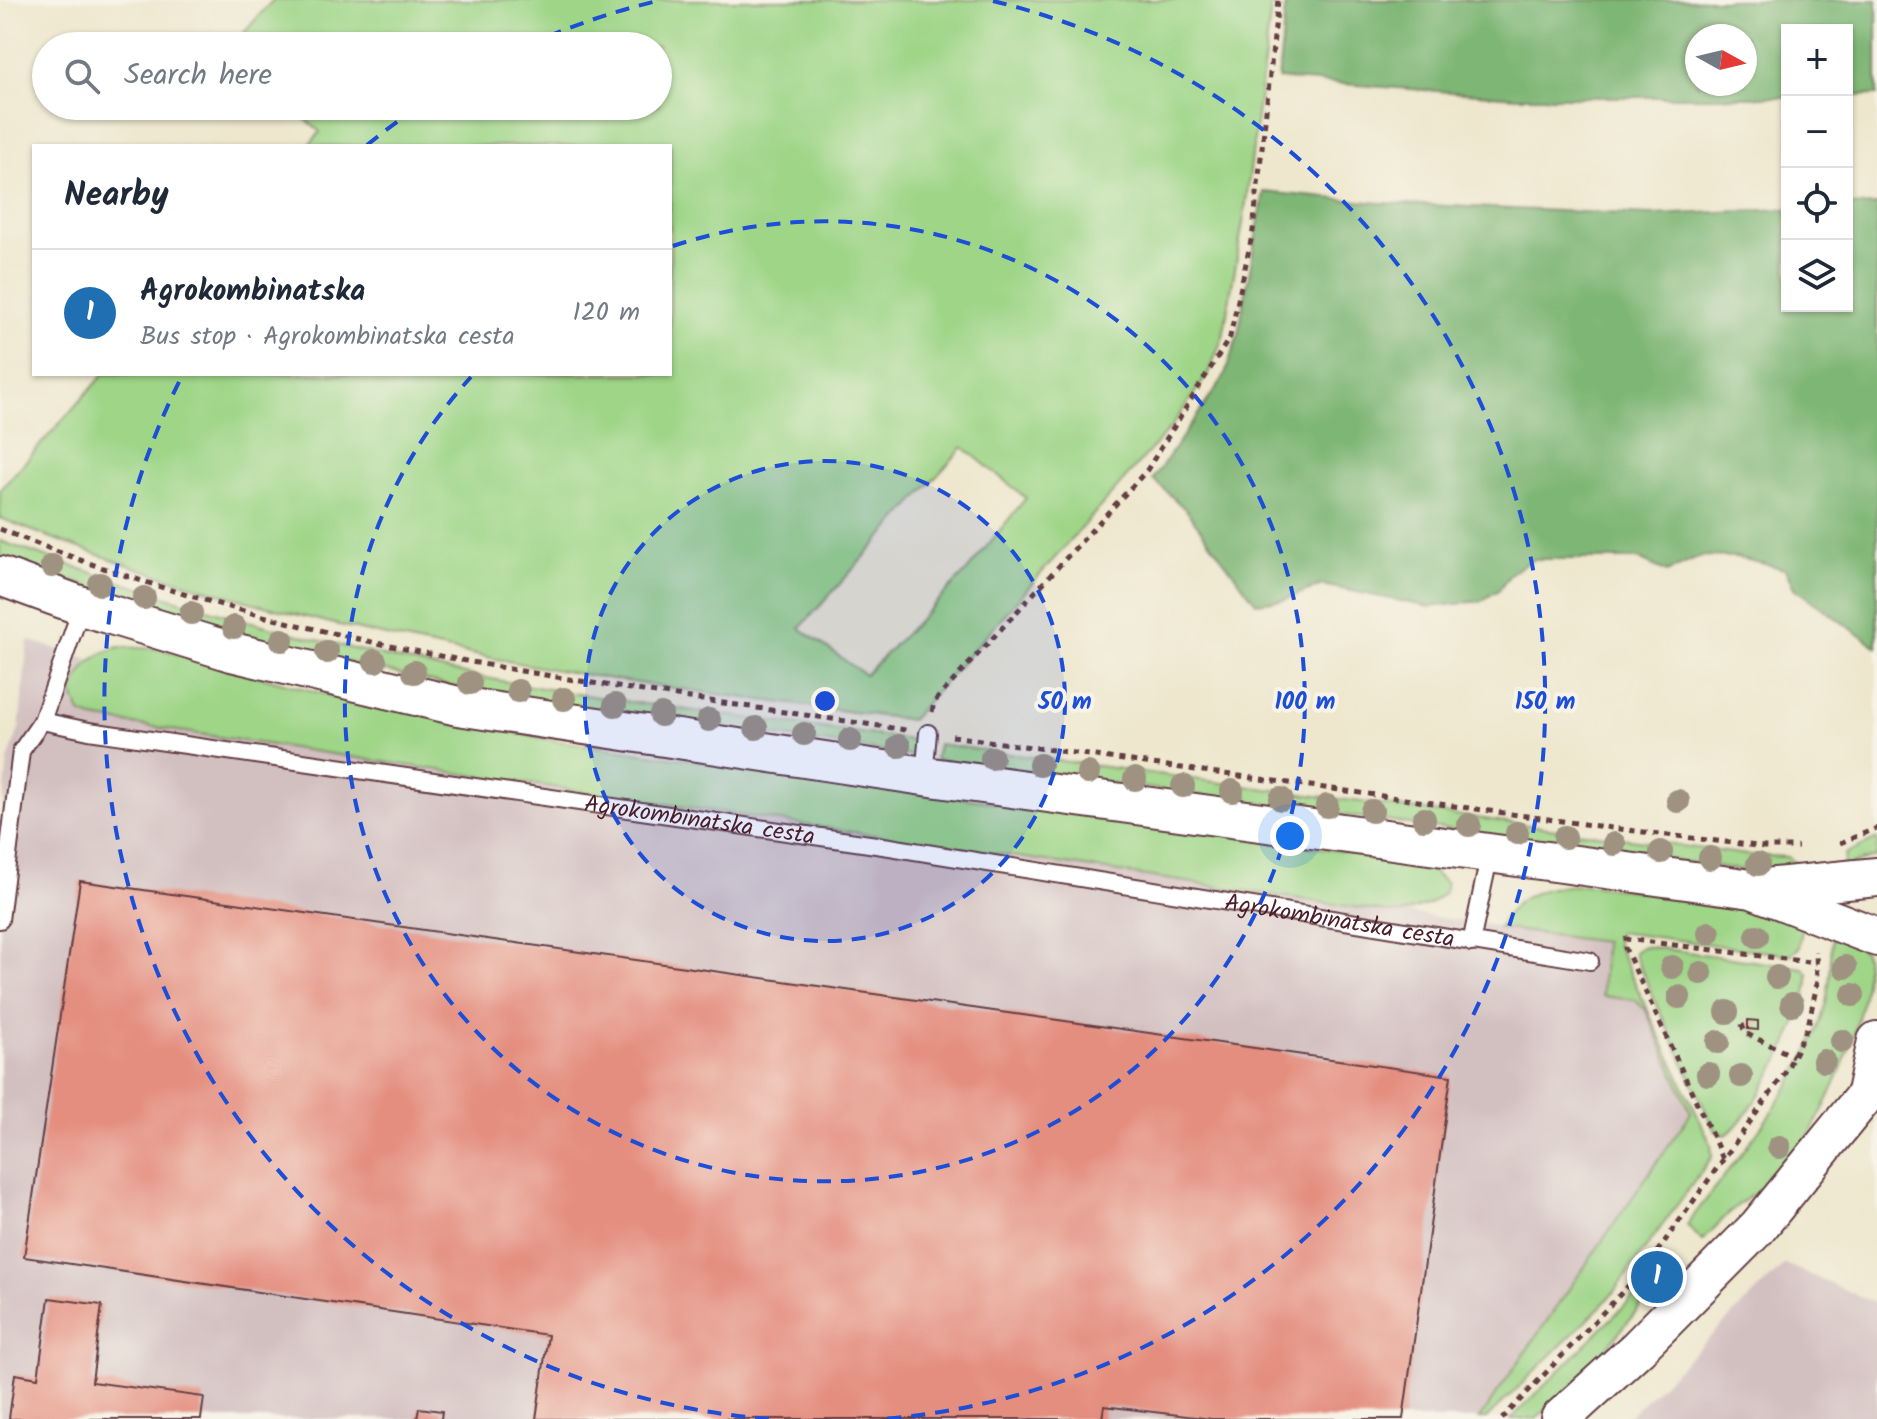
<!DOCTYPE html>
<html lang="en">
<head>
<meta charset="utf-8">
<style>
  body { margin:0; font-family:Kalam,sans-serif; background:#f2f2f3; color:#1f2937 }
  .controls { position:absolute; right:24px; top:24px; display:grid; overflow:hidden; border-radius:0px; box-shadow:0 2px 6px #0004 }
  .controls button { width:72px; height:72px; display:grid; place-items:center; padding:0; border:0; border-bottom:2px solid #e0e1e3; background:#fff; color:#1f2937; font:40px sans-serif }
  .compass { position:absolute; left:1685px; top:24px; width:72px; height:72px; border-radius:50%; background:#fff; box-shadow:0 2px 6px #0004; rotate:98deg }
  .you { position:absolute; left:1290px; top:836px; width:28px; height:28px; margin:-20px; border:6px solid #fff; border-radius:50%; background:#1a73e8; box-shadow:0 0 0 12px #1a73e833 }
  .badge { display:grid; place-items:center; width:52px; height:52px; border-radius:50%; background:#1f6fb2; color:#fff; font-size:26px; font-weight:700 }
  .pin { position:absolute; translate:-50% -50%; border:4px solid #fff; box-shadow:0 2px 8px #0006 }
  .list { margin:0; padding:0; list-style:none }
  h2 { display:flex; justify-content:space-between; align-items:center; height:104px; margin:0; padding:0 32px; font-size:34px }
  h2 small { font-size:26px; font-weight:400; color:#747a83 }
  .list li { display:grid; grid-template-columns:52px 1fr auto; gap:24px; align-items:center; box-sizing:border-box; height:128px; padding:0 32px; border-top:2px solid #e0e1e3 }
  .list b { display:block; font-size:30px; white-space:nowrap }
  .list p { margin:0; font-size:26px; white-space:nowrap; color:#747a83 }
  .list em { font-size:26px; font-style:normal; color:#747a83 }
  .icon { flex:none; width:44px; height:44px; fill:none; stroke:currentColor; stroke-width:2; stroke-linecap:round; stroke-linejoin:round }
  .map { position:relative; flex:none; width:1877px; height:1419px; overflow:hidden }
  .search { position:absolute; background:#fff; box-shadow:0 2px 6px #0004; left:32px; top:32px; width:640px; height:88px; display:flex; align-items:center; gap:20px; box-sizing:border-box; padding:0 28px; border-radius:44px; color:#747a83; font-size:30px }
  .panel { position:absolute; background:#fff; box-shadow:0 2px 6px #0004; left:32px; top:144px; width:640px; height:232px; border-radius:0px }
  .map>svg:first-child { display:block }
  .industrial { fill:#d2bfc0 }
  .green { fill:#9ed587; stroke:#747a59; stroke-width:2; fill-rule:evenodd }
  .forest { fill:#7eb674; stroke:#646a50; stroke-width:2; fill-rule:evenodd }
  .building { fill:#e48e7f }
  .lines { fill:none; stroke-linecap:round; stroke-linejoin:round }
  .service-casing { stroke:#633d43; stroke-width:20 }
  .tertiary-casing { stroke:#633d43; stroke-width:42 }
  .path { stroke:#633d43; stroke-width:5; stroke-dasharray:6 6; stroke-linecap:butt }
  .service { stroke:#fff; stroke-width:16 }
  .tertiary { stroke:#fff; stroke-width:38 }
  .tree { fill:#9f9281 }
  .ring { fill:none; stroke:#1d4ed8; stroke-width:4; stroke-dasharray:14 10 }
  .labels { text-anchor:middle; stroke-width:8; stroke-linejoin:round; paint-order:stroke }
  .street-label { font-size:24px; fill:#4a1f2b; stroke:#f7f3e8 }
  .centre { fill:#1d4ed8; stroke:#f7f3e8; stroke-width:4 }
  .ring-label { font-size:24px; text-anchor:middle; font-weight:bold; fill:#1d4ed8; stroke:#f7f3e8; stroke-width:8; stroke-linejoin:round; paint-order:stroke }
</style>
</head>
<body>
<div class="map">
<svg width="1877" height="1419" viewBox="0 0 1877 1419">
  <rect width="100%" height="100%" fill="#f7f3e8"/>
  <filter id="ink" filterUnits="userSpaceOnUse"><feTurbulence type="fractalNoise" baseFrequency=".0125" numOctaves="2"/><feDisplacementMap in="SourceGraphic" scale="16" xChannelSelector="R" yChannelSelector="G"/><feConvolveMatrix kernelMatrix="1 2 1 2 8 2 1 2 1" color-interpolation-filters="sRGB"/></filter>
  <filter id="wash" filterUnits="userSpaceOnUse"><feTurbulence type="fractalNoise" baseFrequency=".006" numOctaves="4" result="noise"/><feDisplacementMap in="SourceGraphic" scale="32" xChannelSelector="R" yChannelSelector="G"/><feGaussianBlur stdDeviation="1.8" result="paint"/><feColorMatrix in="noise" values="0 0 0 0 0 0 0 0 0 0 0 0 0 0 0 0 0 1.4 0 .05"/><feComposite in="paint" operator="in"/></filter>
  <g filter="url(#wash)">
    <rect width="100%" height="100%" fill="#eee7cd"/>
    <!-- industrial -->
    <g class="industrial">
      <path d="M28 640 89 659 81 672 74 705 92 718 1604 942 1601 973 1646 1010 1691 1113 1479 1419H0V833L8 760 19 729Z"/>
      <path d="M1785 1264 1877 1304V1419H1626Z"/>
    </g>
    <!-- green -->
    <g class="green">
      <path d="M273 0H1272L1244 217 1223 337 1208 374 1171 427 911 720C775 701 637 686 502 660 331 628 162 583 0 518V490L104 374H670V146H308L320 132 290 106H658V46H232ZM963 447 1026 498 967 571 865 675 800 628Z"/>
      <path d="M0 541C154 596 309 643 470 675 618 704 769 720 918 741L915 756 470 691 234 635 0 557Z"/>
      <path d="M119 647 160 649 324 694 557 741 1411 861 1427 867 1446 883 1445 892 1430 904 1400 914 92 718 80 713 72 692C83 666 91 655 119 647Z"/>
      <path d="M938 744 1747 855 1788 857 1808 871 1766 873 935 759Z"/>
      <path d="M1877 839V856L1843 867 1845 854Z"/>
      <path d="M1592 885 1749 906 1803 921 1799 948 1790 955 1618 932 1616 943 1711 1144 1712 1157 1610 1297 1486 1419H1479L1691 1113 1646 1010 1635 1000 1602 996 1604 942 1499 928C1516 890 1553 884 1592 885Z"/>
      <path d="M1832 933C1842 938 1856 943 1864 952 1877 1002 1819 1137 1781 1173 1767 1186 1751 1195 1737 1206 1724 1217 1714 1229 1702 1241L1687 1225C1733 1162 1805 1083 1825 1006 1831 982 1831 957 1832 933Z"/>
      <path d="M1643 946 1803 968 1808 973C1812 1009 1755 1114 1726 1135L1715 1131 1635 957 1634 952Z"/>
      <path d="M1644 1286 1652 1292 1588 1371 1536 1419H1511Z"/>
    </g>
    <!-- forest -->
    <g class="forest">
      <path d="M1286 0H1877V95L1847 96V30H1787V97H1517L1278 79ZM1697 36H1745V84H1697Z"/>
      <path d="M1264 192 1380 203 1651 215 1787 209V306H1847V206L1877 205V647L1794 588 1785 569 1736 557 1702 556 1667 572 1639 559H1534L1511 573 1500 589 1481 601 1430 607 1322 585 1283 600 1256 603 1185 509 1153 479 1224 377 1238 335Z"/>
    </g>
    <g id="blocks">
      <!-- building -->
      <g class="building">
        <path d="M80 881 1451 1076 1403 1419H1212L1104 1406 1102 1419H536L548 1335 24 1257Z"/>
        <path d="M1748 1020 1758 1021V1030L1748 1029Z"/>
        <path d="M49 1298 102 1305 92 1382 204 1397 201 1419H9L15 1374 38 1378Z"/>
        <path d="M419 1408 442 1411 441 1419H417Z"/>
      </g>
    </g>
  </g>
  <g filter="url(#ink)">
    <use href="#blocks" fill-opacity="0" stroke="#633d43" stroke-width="2"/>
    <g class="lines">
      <!-- service casing -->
      <g class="service-casing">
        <g id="service">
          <path d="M42 721 82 606"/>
          <path d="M924 776 928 733"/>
          <path id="s1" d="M0 920 21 751 42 721 89 731 890 847 1590 961"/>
          <path d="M1471 943 1490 853"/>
        </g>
      </g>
      <!-- tertiary casing -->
      <g class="tertiary-casing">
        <g id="tertiary">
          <path d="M0 576 82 606 232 652 458 706 924 776 1752 889 1877 937"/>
          <path d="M1755 889 1877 877"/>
          <path d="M1867 1088 1877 1041"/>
          <path d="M1560 1419 1638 1348 1758 1227 1877 1081"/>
        </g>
      </g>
      <!-- path -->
      <g class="path">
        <path d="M0 529C293 650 596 683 906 730"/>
        <path d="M932 712 934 702 1147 470 1230 337 1253 231 1278 0"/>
        <path d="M952 736 1612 828 1764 847H1798"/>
        <path d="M1840 843 1877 828"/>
        <path d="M1742 1024 1745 1033 1793 1056"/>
        <path d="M1723 1159 1625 948 1626 939 1816 963"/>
        <path d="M1502 1419 1647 1266 1785 1073 1808 1026 1817 984 1816 951"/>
      </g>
      <!-- service -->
      <use href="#service" class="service"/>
      <!-- tertiary -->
      <use href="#tertiary" class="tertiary"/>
    </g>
    <!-- trees -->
    <g class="tree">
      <circle cx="52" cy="566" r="12"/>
      <circle cx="100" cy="584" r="12"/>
      <circle cx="144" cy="598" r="12"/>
      <circle cx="191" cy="613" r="12"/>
      <circle cx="234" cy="627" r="12"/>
      <circle cx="282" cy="640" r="12"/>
      <circle cx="327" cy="652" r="12"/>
      <circle cx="375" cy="661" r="12"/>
      <circle cx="414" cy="672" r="12"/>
      <circle cx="470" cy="683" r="12"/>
      <circle cx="518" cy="691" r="12"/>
      <circle cx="564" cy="699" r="12"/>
      <circle cx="615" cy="705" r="12"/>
      <circle cx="661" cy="715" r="12"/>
      <circle cx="709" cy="720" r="12"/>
      <circle cx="756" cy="728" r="12"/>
      <circle cx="804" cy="734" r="12"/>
      <circle cx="850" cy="740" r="12"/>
      <circle cx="899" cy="746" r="12"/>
      <circle cx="992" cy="758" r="12"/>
      <circle cx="1040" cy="765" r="12"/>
      <circle cx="1088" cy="773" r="12"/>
      <circle cx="1135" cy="779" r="12"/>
      <circle cx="1183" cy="786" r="12"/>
      <circle cx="1232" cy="791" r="12"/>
      <circle cx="1281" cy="799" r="12"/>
      <circle cx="1678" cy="801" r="12"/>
      <circle cx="1327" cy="806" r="12"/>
      <circle cx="1372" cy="811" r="12"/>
      <circle cx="1424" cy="819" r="12"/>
      <circle cx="1469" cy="825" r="12"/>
      <circle cx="1517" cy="833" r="12"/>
      <circle cx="1565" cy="837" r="12"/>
      <circle cx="1614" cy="844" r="12"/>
      <circle cx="1661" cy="852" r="12"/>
      <circle cx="1710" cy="858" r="12"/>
      <circle cx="1758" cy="864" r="12"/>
      <circle cx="1709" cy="933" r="12"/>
      <circle cx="1757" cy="936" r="12"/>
      <circle cx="1672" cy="967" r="12"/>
      <circle cx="1845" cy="967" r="12"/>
      <circle cx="1701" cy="973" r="12"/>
      <circle cx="1777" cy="977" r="12"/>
      <circle cx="1853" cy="995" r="12"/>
      <circle cx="1679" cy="997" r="12"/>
      <circle cx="1792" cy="1004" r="12"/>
      <circle cx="1727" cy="1012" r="12"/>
      <circle cx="1842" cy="1041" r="12"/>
      <circle cx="1718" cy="1042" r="12"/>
      <circle cx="1824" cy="1061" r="12"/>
      <circle cx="1708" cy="1074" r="12"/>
      <circle cx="1741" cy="1076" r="12"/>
      <circle cx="1779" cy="1147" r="12"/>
    </g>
  </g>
  <!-- distance rings -->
  <circle cx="825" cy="701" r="240" fill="#1d4ed8" fill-opacity=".12"/>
  <g class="ring">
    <circle cx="825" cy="701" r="240"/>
    <path d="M673 246A480 480 0 1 1 471 377"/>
    <path d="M769 1419A720 720 0 0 1 183 374M367 145A720 720 0 0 1 417 108M526 46A720 720 0 0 1 657 1M993 1A720 720 0 0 1 881 1419"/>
  </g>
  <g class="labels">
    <!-- street labels -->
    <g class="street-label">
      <text dy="8" stroke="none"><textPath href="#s1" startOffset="872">Agrokombinatska cesta</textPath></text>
      <text dy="8" stroke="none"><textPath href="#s1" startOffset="1520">Agrokombinatska cesta</textPath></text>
    </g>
  </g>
  <circle cx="825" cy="701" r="12" class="centre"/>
  <g class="ring-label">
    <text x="1065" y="709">50 m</text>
    <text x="1305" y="709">100 m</text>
    <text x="1545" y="709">150 m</text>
  </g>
</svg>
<div class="controls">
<button>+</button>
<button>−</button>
<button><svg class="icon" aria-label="locate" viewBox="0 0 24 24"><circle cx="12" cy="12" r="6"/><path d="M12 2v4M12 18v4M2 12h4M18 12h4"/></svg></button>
<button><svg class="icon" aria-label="layers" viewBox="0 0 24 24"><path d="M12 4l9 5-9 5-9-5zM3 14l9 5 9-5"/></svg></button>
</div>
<svg class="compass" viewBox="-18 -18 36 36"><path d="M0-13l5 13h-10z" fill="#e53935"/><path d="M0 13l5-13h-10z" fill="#747a83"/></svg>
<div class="you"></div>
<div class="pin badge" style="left:1657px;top:1277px">1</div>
<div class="search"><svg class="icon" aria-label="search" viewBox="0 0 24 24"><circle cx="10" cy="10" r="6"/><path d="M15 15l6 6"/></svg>Search here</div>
<section class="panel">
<h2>Nearby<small></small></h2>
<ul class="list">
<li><span class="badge">1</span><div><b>Agrokombinatska</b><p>Bus stop · Agrokombinatska cesta</p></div><em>120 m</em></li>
</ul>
</section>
</div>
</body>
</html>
